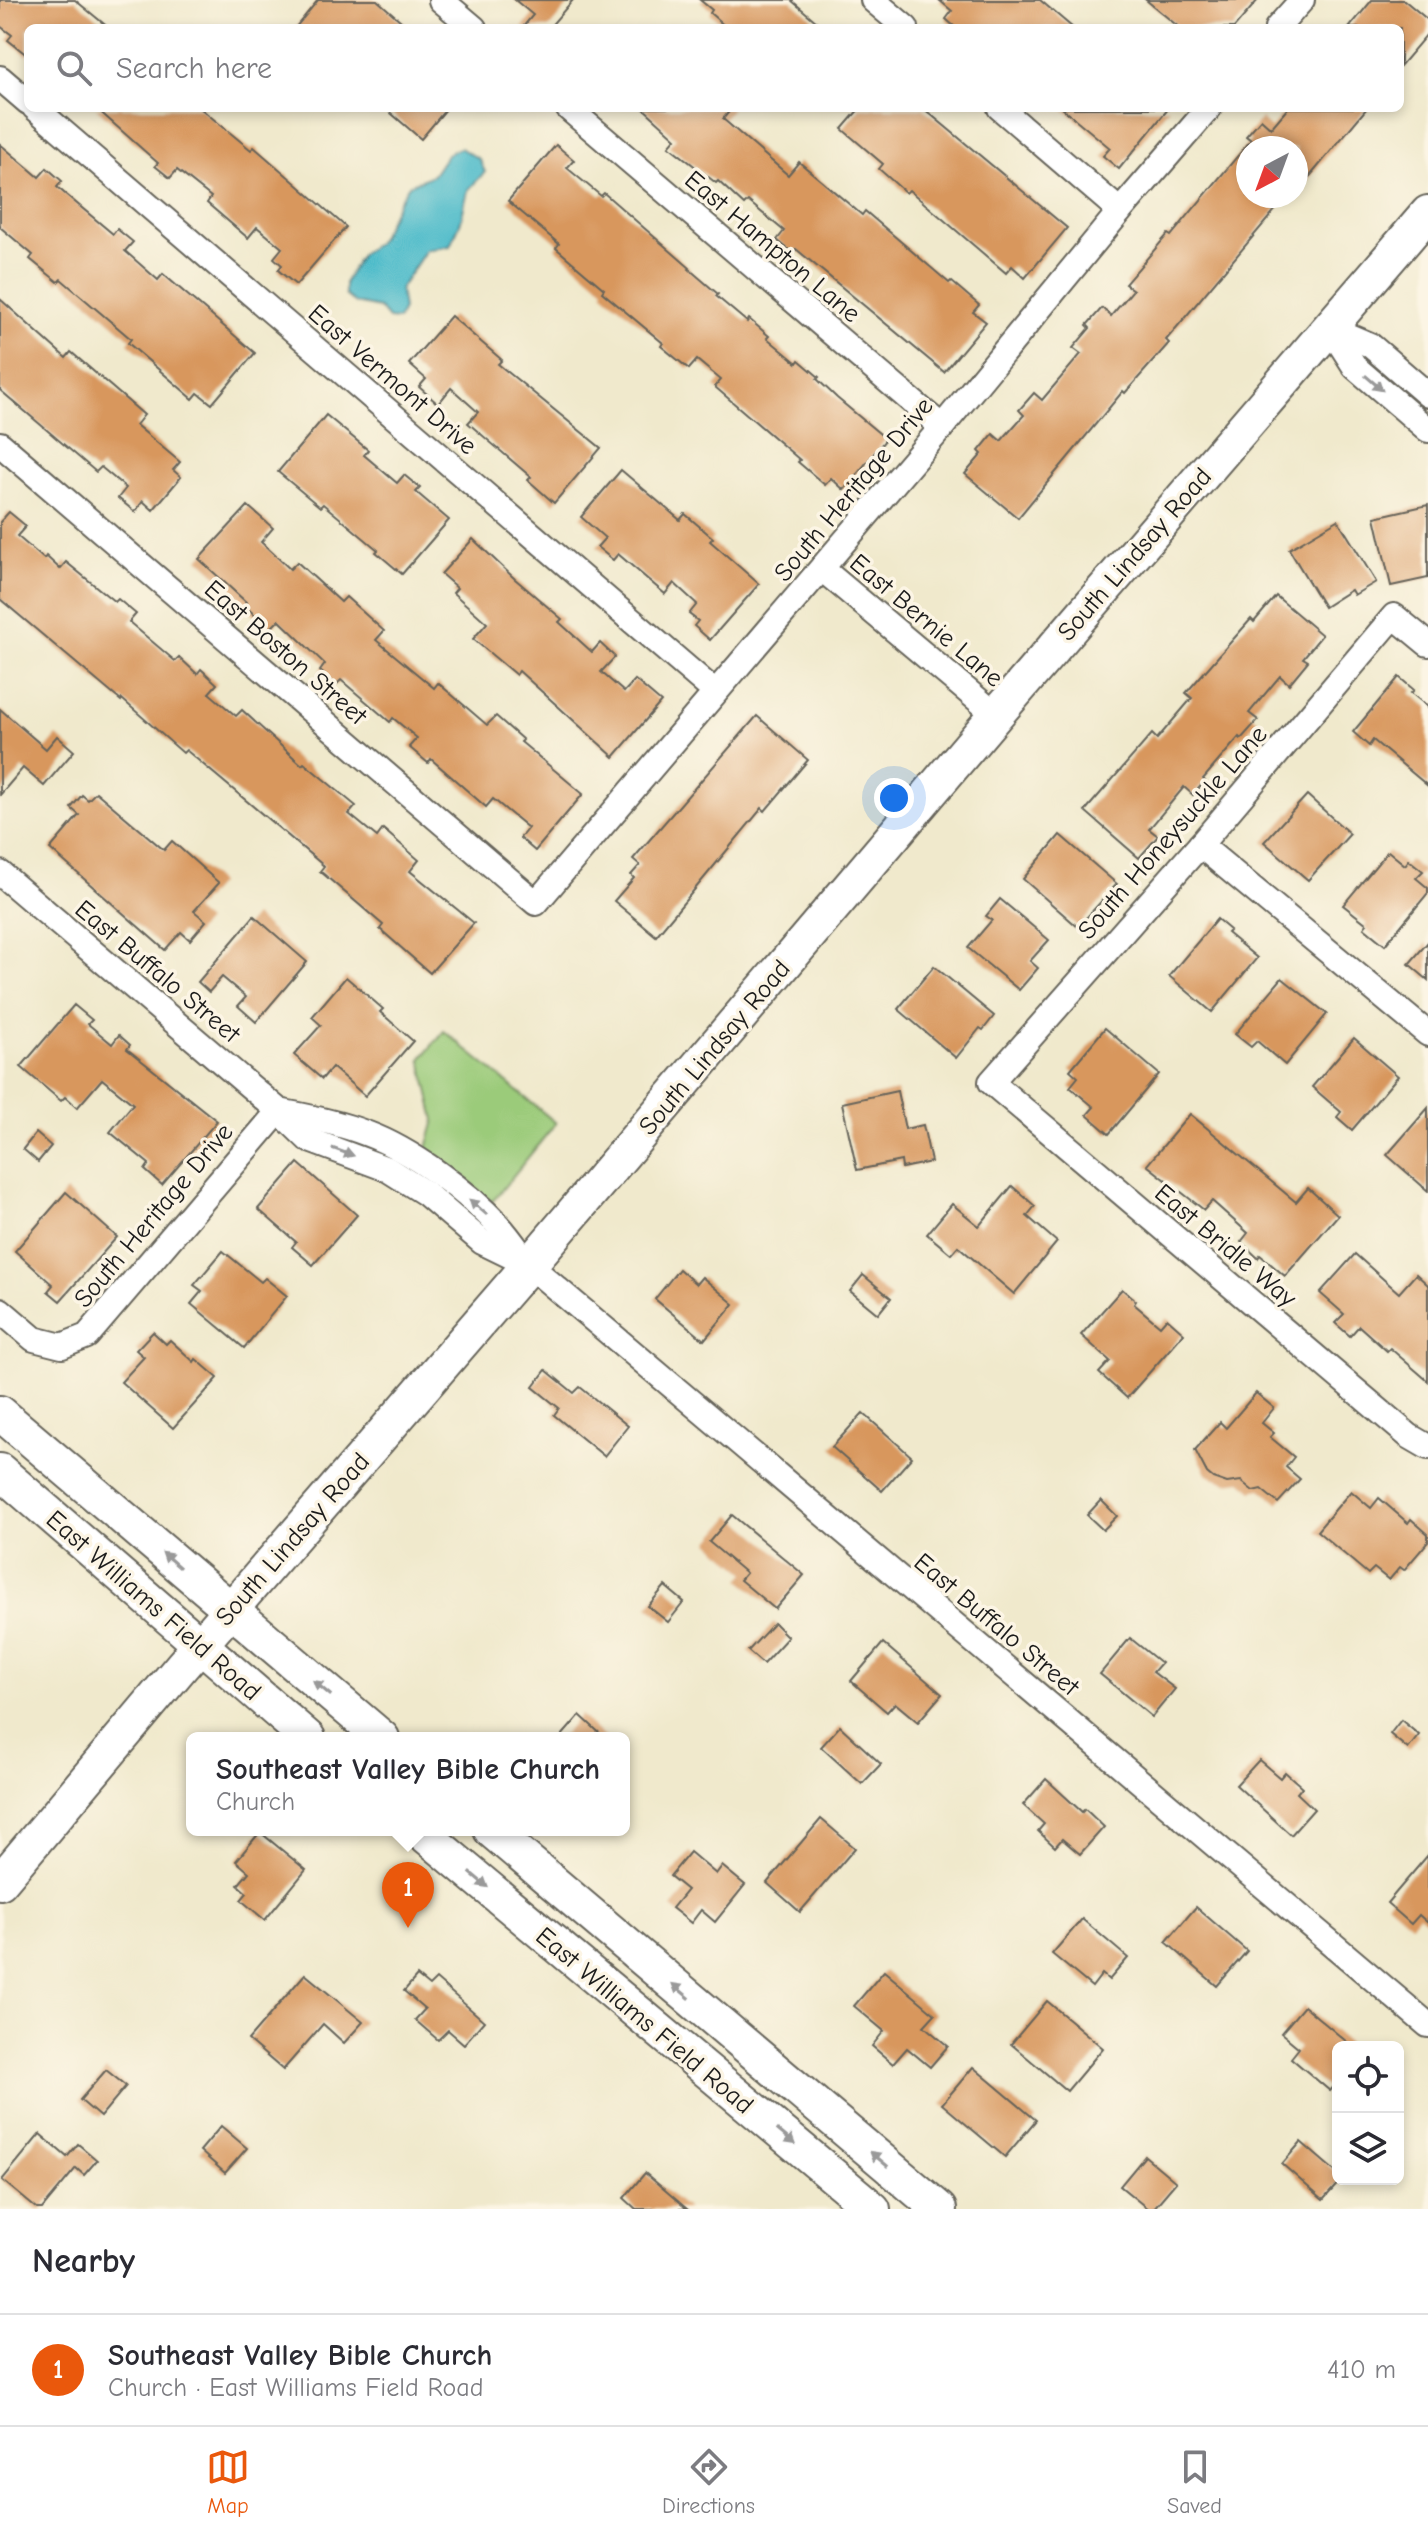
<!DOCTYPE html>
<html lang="en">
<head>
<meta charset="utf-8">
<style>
  body { margin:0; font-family:"Comic Neue",sans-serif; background:#f2f2f3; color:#2b2b33 }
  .controls { position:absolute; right:24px; bottom:24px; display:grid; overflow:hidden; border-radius:12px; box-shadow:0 4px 12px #0003 }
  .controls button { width:72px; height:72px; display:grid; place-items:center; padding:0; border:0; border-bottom:2px solid #e1e1e2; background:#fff; color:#2b2b33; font:40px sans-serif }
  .compass { position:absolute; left:1236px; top:136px; width:72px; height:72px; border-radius:50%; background:#fff; box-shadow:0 4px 12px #0003; rotate:221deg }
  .you { position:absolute; left:894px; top:798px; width:28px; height:28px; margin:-20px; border:6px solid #fff; border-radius:50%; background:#1a73e8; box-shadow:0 0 0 12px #1a73e833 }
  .badge { display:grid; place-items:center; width:52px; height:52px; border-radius:50%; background:#ea580c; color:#fff; font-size:26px; font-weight:700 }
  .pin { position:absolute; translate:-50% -66px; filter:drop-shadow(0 2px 4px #0008) }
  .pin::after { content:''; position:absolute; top:42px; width:28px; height:24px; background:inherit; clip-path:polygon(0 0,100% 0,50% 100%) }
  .popup { position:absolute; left:186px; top:1732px; width:444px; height:104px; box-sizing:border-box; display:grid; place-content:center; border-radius:12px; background:#fff; filter:drop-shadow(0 2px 6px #0005); font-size:26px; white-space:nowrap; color:#7c7c81 }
  .popup b { font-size:30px; color:#2b2b33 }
  .popup::after { content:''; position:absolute; left:50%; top:100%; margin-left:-16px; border:16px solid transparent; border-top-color:#fff }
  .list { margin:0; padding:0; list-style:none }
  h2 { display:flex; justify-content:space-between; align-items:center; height:104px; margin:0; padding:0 32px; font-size:34px }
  h2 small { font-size:26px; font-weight:400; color:#7c7c81 }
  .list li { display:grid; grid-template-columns:52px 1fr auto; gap:24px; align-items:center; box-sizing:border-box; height:112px; padding:0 32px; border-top:2px solid #e1e1e2 }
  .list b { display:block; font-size:30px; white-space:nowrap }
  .list p { margin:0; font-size:26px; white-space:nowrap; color:#7c7c81 }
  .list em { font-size:26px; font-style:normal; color:#7c7c81 }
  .icon { flex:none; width:44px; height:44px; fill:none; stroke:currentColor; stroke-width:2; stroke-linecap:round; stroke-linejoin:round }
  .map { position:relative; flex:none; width:1428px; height:2209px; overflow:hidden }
  .search { position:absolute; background:#fff; box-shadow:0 4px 12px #0003; left:24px; right:24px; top:24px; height:88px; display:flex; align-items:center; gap:20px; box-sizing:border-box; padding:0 28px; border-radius:12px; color:#7c7c81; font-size:30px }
  .sheet { height:216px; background:#fff }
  nav { display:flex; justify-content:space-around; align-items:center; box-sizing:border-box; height:112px; border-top:2px solid #e1e1e2; background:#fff; font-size:22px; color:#7c7c81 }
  nav a { display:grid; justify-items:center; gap:4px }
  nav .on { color:#ea580c }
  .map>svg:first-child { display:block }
  .green { fill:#9bcb7a; stroke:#5c744b; stroke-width:2 }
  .water { fill:#50bcca; stroke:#366c73; stroke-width:2 }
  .building { fill:#d8975d }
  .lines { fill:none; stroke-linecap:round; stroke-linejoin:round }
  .street-casing { stroke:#66645a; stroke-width:28 }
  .secondary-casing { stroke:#66645a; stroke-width:38 }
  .street { stroke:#fff; stroke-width:24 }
  .secondary { stroke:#fff; stroke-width:34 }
  .oneway { fill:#999 }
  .labels { text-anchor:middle; stroke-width:7; stroke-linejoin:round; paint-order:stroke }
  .street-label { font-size:26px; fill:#1c1c1c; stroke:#fcf5e5 }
</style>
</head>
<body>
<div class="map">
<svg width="1428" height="2209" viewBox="0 0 1428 2209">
  <rect width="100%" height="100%" fill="#fcf5e5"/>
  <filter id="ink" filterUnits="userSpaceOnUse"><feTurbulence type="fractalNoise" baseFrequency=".0125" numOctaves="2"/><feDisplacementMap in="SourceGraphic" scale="16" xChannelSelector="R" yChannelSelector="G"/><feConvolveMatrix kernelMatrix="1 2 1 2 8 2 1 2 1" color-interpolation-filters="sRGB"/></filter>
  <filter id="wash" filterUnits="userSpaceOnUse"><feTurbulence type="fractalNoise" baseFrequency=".006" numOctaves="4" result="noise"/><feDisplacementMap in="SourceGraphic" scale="32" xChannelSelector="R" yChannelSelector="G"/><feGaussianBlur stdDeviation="1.8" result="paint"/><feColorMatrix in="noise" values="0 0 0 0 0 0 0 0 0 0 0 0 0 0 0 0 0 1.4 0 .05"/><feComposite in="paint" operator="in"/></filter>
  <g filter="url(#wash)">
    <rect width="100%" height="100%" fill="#f0e9cc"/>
    <!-- green -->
    <path class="green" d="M444 1031 556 1123 492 1202 427 1148 435 1120 421 1059Z"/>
    <!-- water -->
    <path class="water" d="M460 148 479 159 485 172 468 190 460 224 450 246 426 250 400 289 403 309 398 320 388 319 379 308 355 303 345 295V282L361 254 378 242 399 201 409 185 433 175 447 154Z"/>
    <g id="blocks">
      <!-- building -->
      <g class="building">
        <path d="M0 0H75L109 28H28V56L8 40 12 35 0 26Z"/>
        <path d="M318 0H377L409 28H295Z"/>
        <path d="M515 0H573L549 28H522L533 15Z"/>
        <path d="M700 0H791L824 28H727L710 13 712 10Z"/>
        <path d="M939 0H1040L1073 28H956L946 19 952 11Z"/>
        <path d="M1146 0H1258L1234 28H1180Z"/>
        <path d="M1372 0H1404L1428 20V33L1400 66V28H1349Z"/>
        <path d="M96 108H200L251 150 254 147 346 227 296 285 278 270 282 265 274 258 282 248 257 227 248 238 207 203 211 197 177 170 170 178 155 166 158 163Z"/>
        <path d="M385 108H447L421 139Z"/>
        <path d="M643 108H732L723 119 752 144 788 175 799 162 862 215 865 211 949 283 951 281 979 305 973 312 986 322 944 372 796 249 793 253 777 240 784 231 748 201 744 205 718 181 716 183 669 146 676 138Z"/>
        <path d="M860 108H923L1067 228 1025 278 1012 266 1006 273 909 190 906 193 879 169 883 164 842 129Z"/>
        <path d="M1062 108H1169L1119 169 1103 156 1110 148Z"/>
        <path d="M1288 108H1367L1296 193V148H1248V196H1287L1166 340 1169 343 1125 393 1123 391 1018 518 965 474 982 454 979 451 993 434 1001 441 1024 415 1019 410 1034 393 1042 400 1081 354 1073 348 1090 328 1087 325 1102 308 1111 316 1133 290 1125 284 1168 234 1171 236 1251 140 1246 136 1261 119 1271 128Z"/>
        <path d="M0 144 39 177 47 168 62 181 57 187 113 234 117 229 133 242 125 251 158 280 163 274 255 353 212 404 198 393 193 399 128 343 131 339 61 279 58 282 30 259 33 255 0 227Z"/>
        <path d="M556 145 574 160 567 168 601 196 604 193 690 268 689 269 718 294 716 296 747 322 749 319 769 336 767 338 797 363 799 360 819 377 817 379 837 398 886 439 844 490 831 478 825 485 798 462 800 460 715 387 721 380 697 360 689 369 661 346 663 343 602 292 604 289 556 248 559 244 508 201Z"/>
        <path d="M0 299 66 358 71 352 144 415 136 425 180 462 173 470 181 477 153 510 143 501 135 512 118 498 126 488 101 467 96 472 0 390Z"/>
        <path d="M451 316 502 360 498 364 601 448 554 503 528 480 531 477 468 423 478 412 451 388 438 404 419 387 426 379 409 364Z"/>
        <path d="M326 415 368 450 364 455 397 483 404 475 420 488 416 492 449 520 402 574 376 552 378 550 323 504 320 507 278 472Z"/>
        <path d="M621 470 680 520 685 514 713 538 710 541 759 584 710 640 694 626 698 621 689 614 697 604 674 583 665 594 618 554 613 560 597 547 605 538 581 517Z"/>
        <path d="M1428 505V578L1391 586 1375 517Z"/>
        <path d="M248 506 273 528 261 542 290 569 297 562 341 602 346 597 384 631 376 640 434 688 438 683 487 725 496 716 523 740 521 742 583 794 535 851 520 838 528 828 493 799 486 807 431 759 428 763 409 747 417 738 393 718 390 722 341 680 336 685 320 671 325 664 279 620 270 629 245 606 247 603 199 559Z"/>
        <path d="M9 512 26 526 17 536 44 559 46 556 60 569 66 562 115 602 118 599 136 614 129 622 175 661 179 657 197 674 201 669 217 684 209 693 236 716 242 710 302 765 304 763 356 806 349 814 377 837 383 829 419 860 410 871 474 923 430 973 380 929 383 925 320 871 324 866 186 750 183 753 122 699 121 701 0 599V522Z"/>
        <path d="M1338 520 1376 582 1354 595 1351 590 1324 607 1289 549Z"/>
        <path d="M473 539 515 579 562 619 559 622 592 652 600 643 615 657 601 672 624 692 635 680 661 702 614 757 519 671 516 675 473 639 487 623 453 593 457 588 441 574Z"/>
        <path d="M1276 596 1322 635 1303 658 1308 661 1289 684 1280 676 1249 713 1258 720 1241 739 1239 737 1203 779 1205 781 1193 795 1184 787 1149 829 1158 836 1139 858 1085 811 1152 734 1157 739 1192 698 1186 693 1251 619 1254 622Z"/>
        <path d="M1399 677 1414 690 1411 693 1428 707V786L1373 740 1369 746 1353 732Z"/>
        <path d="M0 709 46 749 57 736 74 751 44 786 23 768 0 795Z"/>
        <path d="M757 716 808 760 765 811 762 808 656 936 614 901 634 878 631 875 640 865 633 859Z"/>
        <path d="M96 792 164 850 172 841 219 883 194 911 206 921 190 940 181 932 165 950 50 849 79 815 71 808 82 795 88 800Z"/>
        <path d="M1307 795 1350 834 1308 880 1264 842Z"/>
        <path d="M1060 835 1117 884 1078 927 1023 879Z"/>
        <path d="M1388 851 1405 865 1409 860 1423 871 1416 878 1428 888V893L1385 945 1364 928 1367 924 1343 905Z"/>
        <path d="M1000 899 1049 940 1030 961 1038 968 1019 990 968 948 992 920 986 916Z"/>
        <path d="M254 916 307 962 256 1022 238 1006 246 997 222 977 209 992 198 982Z"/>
        <path d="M1217 919 1230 930 1227 933 1257 958 1212 1012 1169 976Z"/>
        <path d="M1428 942V980L1409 964Z"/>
        <path d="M934 966 994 1016 983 1030 980 1028 956 1058 898 1009Z"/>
        <path d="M346 977 383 1009 380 1012 413 1041 365 1096 332 1067 322 1079 294 1055 321 1025 312 1017Z"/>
        <path d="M1282 978 1327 1014 1285 1065 1257 1041 1251 1047 1235 1034Z"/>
        <path d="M74 1005 92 1020 88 1024 112 1044 119 1035 130 1045 127 1049 217 1121 162 1185 145 1170 149 1164 110 1132 133 1104 102 1079 77 1108 65 1097 61 1101 21 1067Z"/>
        <path d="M1105 1028 1159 1074 1109 1134 1087 1115 1094 1107 1070 1087 1078 1077 1070 1070Z"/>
        <path d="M1354 1038 1398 1076 1352 1130 1337 1117 1341 1112 1312 1087Z"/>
        <path d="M897 1091 905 1129 923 1125 931 1162 902 1168 901 1161 857 1170 842 1103Z"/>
        <path d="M1428 1108V1191L1387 1155Z"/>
        <path d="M1190 1114 1296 1202 1308 1188 1338 1215 1285 1276 1260 1255 1258 1258 1241 1242 1248 1233 1212 1201 1204 1210 1147 1165Z"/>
        <path d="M36 1133 51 1146 38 1162 23 1149Z"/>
        <path d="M298 1163 357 1215 313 1265 292 1247 296 1242 258 1209Z"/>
        <path d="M1012 1186 1035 1206 1027 1216 1057 1242 1014 1294 958 1246 951 1254 927 1234 952 1204 979 1226Z"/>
        <path d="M66 1192 117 1237 60 1301 48 1291 53 1285 15 1251Z"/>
        <path d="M223 1251 261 1282 265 1278 287 1296 244 1348 191 1304 202 1291 194 1285Z"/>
        <path d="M1355 1254 1399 1293 1416 1274 1428 1285V1381L1390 1348 1387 1351 1359 1326 1350 1336 1335 1323 1344 1314 1320 1293Z"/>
        <path d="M679 1269 696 1284 702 1277 734 1304 704 1340 655 1299Z"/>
        <path d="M863 1275 891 1298 878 1314 850 1291Z"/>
        <path d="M1122 1289 1136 1301 1134 1304 1160 1326 1167 1318 1184 1333 1127 1398 1099 1373 1110 1361 1081 1335Z"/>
        <path d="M153 1332 166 1344 170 1340 194 1362 196 1359 218 1378 173 1428 121 1382 144 1357 136 1350Z"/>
        <path d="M546 1370 574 1393 580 1387 628 1426 604 1456 554 1415 559 1408 533 1387Z"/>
        <path d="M1256 1393 1274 1408 1262 1423 1274 1433 1270 1437 1294 1457 1286 1467 1300 1479 1278 1503 1261 1489 1253 1491 1241 1481 1227 1483 1213 1478 1207 1473 1195 1450 1220 1422 1226 1428Z"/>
        <path d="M863 1413 912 1457 882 1491 832 1447Z"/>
        <path d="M1351 1491 1371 1508 1379 1498 1408 1523 1411 1519 1428 1534V1542L1404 1570 1400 1567 1389 1580 1374 1568 1368 1574 1317 1531Z"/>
        <path d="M1101 1500 1117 1516 1103 1530 1087 1515Z"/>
        <path d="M732 1515 804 1575 775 1609 740 1580 746 1573 709 1542Z"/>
        <path d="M665 1586 684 1602 668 1622 648 1606Z"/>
        <path d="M774 1623 788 1637 763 1664 748 1651Z"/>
        <path d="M1130 1638 1161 1663 1153 1672 1175 1689 1152 1717 1100 1674Z"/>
        <path d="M883 1643 942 1694 918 1722 895 1703 887 1712 851 1681Z"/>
        <path d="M580 1715 605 1738H560Z"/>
        <path d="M1401 1720 1419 1735 1408 1749 1390 1734Z"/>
        <path d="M840 1726 881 1764 862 1784 821 1747Z"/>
        <path d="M1259 1760 1280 1778 1285 1772 1302 1787 1297 1793 1314 1809 1291 1835 1236 1785Z"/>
        <path d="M1046 1779 1082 1812 1085 1809 1104 1827 1080 1854 1062 1839 1055 1847 1038 1831 1044 1824 1023 1805Z"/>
        <path d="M821 1819 855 1848 800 1912 767 1883Z"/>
        <path d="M260 1832 306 1870 265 1920 241 1900 247 1893 238 1885 249 1872 236 1861Z"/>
        <path d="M690 1852 716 1874 722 1866 745 1885 715 1922 701 1910 691 1923 672 1908 687 1890 670 1876Z"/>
        <path d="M1428 1855V1923L1419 1915 1411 1924 1387 1903Z"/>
        <path d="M1196 1907 1247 1951 1217 1986 1166 1942Z"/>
        <path d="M1082 1919 1128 1958 1109 1980 1102 1974 1092 1987 1052 1954Z"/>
        <path d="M884 1971 935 2014 924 2026 948 2046 930 2067 907 2048 893 2064 872 2046 884 2031 854 2006Z"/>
        <path d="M305 1974 363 2022 344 2043 323 2024 283 2070 248 2040Z"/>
        <path d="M417 1976 429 1986 436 1979 484 2021 464 2044 448 2030 438 2040 415 2020 425 2009 404 1991Z"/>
        <path d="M1047 2001 1103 2048 1067 2091 1011 2044Z"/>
        <path d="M1304 2006 1353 2047H1338V2082L1330 2091 1291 2058 1299 2048 1281 2033Z"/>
        <path d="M973 2067 1036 2120 1005 2157 942 2104Z"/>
        <path d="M106 2070 126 2086 100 2117 80 2100Z"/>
        <path d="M221 2126 247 2148 225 2173 200 2151Z"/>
        <path d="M40 2134 67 2157 78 2144 97 2160 84 2175 76 2168 42 2209H37L2 2180Z"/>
        <path d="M1301 2142 1338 2174V2179H1342L1323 2200 1282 2164Z"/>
        <path d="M1145 2156 1176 2182 1153 2209H1148L1120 2186Z"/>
        <path d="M645 2173 687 2209H636L624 2198Z"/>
      </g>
    </g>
  </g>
  <g filter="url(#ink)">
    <use href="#blocks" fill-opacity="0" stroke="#66645a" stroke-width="2"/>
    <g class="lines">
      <!-- street casing -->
      <g class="street-casing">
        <g id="street">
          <path d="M441 0 474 28"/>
          <path d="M873 0 906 28"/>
          <path d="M1277 28 1302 0"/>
          <path d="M0 78 28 102"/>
          <path d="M35 108 715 692"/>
          <path d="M568 108 942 427"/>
          <path d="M1000 108 1120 211"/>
          <path d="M1330 328 1355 367 1428 430"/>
          <path d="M1330 328 1370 345 1428 395"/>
          <path d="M0 444 536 903 942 427 1120 211 1209 108"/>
          <path d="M822 569 996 715"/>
          <path d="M1428 644 1394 616 1200 845 991 1082 1409 1436 1428 1447"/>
          <path d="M1200 845 1428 1034"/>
          <path d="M0 873 279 1111 309 1140 387 1169 425 1193 482 1242 523 1262"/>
          <path d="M279 1111C309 1117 340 1123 368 1134 411 1150 468 1192 499 1226 510 1238 519 1252 529 1265L1428 2025"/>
          <path d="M0 1310 34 1339 62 1346 87 1336 279 1111"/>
        </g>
      </g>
      <!-- secondary casing -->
      <g class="secondary-casing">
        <g id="secondary">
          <path d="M0 1413 382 1738"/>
          <path d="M0 1471 308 1738"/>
          <path d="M419 1830 873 2209"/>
          <path d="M491 1830 939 2209"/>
          <path d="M0 1882 181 1667 529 1265 996 715 1428 213"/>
        </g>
      </g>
      <!-- street -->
      <use href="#street" class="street"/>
      <!-- secondary -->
      <use href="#secondary" class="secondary"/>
    </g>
    <!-- one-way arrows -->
    <defs><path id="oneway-solid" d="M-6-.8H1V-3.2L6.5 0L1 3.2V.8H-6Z" transform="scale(2)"/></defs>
    <g class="oneway">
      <use href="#oneway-solid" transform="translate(1374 383) rotate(41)"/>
      <use href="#oneway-solid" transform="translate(343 1152) rotate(19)"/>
      <use href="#oneway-solid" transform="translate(478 1207) rotate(-139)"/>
      <use href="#oneway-solid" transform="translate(171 1560) rotate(-139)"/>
      <use href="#oneway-solid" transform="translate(322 1688) rotate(-140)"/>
      <use href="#oneway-solid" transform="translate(479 1880) rotate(40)"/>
      <use href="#oneway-solid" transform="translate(681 1991) rotate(-140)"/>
      <use href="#oneway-solid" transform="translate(786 2137) rotate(40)"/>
      <use href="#oneway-solid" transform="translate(879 2159) rotate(-140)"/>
    </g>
  </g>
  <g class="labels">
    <!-- street labels -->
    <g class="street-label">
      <text transform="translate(773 246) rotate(40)" y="9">East Hampton Lane</text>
      <text transform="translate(393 379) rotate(41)" y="9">East Vermont Drive</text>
      <text transform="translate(853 489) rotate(-50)" y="9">South Heritage Drive</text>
      <text transform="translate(1134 554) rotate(-49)" y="9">South Lindsay Road</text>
      <text transform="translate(927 620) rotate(40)" y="9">East Bernie Lane</text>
      <text transform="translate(286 652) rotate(41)" y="9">East Boston Street</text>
      <text transform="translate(1172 832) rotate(-49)" y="9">South Honeysuckle Lane</text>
      <text transform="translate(158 971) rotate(40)" y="9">East Buffalo Street</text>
      <text transform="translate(714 1047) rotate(-50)" y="9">South Lindsay Road</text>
      <text transform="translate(153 1215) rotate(-50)" y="9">South Heritage Drive</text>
      <text transform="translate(1226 1245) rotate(40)" y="9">East Bridle Way</text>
      <text transform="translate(292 1539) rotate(-49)" y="9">South Lindsay Road</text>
      <text transform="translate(154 1605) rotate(41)" y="9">East Williams Field Road</text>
      <text transform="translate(997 1624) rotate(40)" y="9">East Buffalo Street</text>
      <text transform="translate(645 2020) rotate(40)" y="9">East Williams Field Road</text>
    </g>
  </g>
</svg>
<div class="controls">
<button><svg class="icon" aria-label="locate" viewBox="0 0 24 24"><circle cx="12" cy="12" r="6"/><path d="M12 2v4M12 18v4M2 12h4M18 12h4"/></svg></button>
<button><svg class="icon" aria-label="layers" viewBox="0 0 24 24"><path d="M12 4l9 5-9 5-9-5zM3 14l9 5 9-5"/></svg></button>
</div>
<svg class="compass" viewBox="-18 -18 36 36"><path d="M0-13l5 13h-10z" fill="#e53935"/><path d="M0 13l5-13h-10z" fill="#7c7c81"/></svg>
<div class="you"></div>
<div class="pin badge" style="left:408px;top:1928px">1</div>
<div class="popup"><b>Southeast Valley Bible Church</b>Church</div>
<div class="search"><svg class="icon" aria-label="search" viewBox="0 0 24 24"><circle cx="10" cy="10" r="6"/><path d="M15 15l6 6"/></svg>Search here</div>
</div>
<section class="sheet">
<h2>Nearby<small></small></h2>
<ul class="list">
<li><span class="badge">1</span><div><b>Southeast Valley Bible Church</b><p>Church · East Williams Field Road</p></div><em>410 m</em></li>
</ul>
</section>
<nav>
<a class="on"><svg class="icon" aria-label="map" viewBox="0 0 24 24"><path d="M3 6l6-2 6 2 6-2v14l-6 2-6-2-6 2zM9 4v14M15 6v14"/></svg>Map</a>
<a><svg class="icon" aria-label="directions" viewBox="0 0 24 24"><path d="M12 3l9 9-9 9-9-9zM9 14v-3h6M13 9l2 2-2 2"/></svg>Directions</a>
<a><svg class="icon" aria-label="saved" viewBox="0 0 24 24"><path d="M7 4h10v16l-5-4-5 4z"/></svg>Saved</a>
</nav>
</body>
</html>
